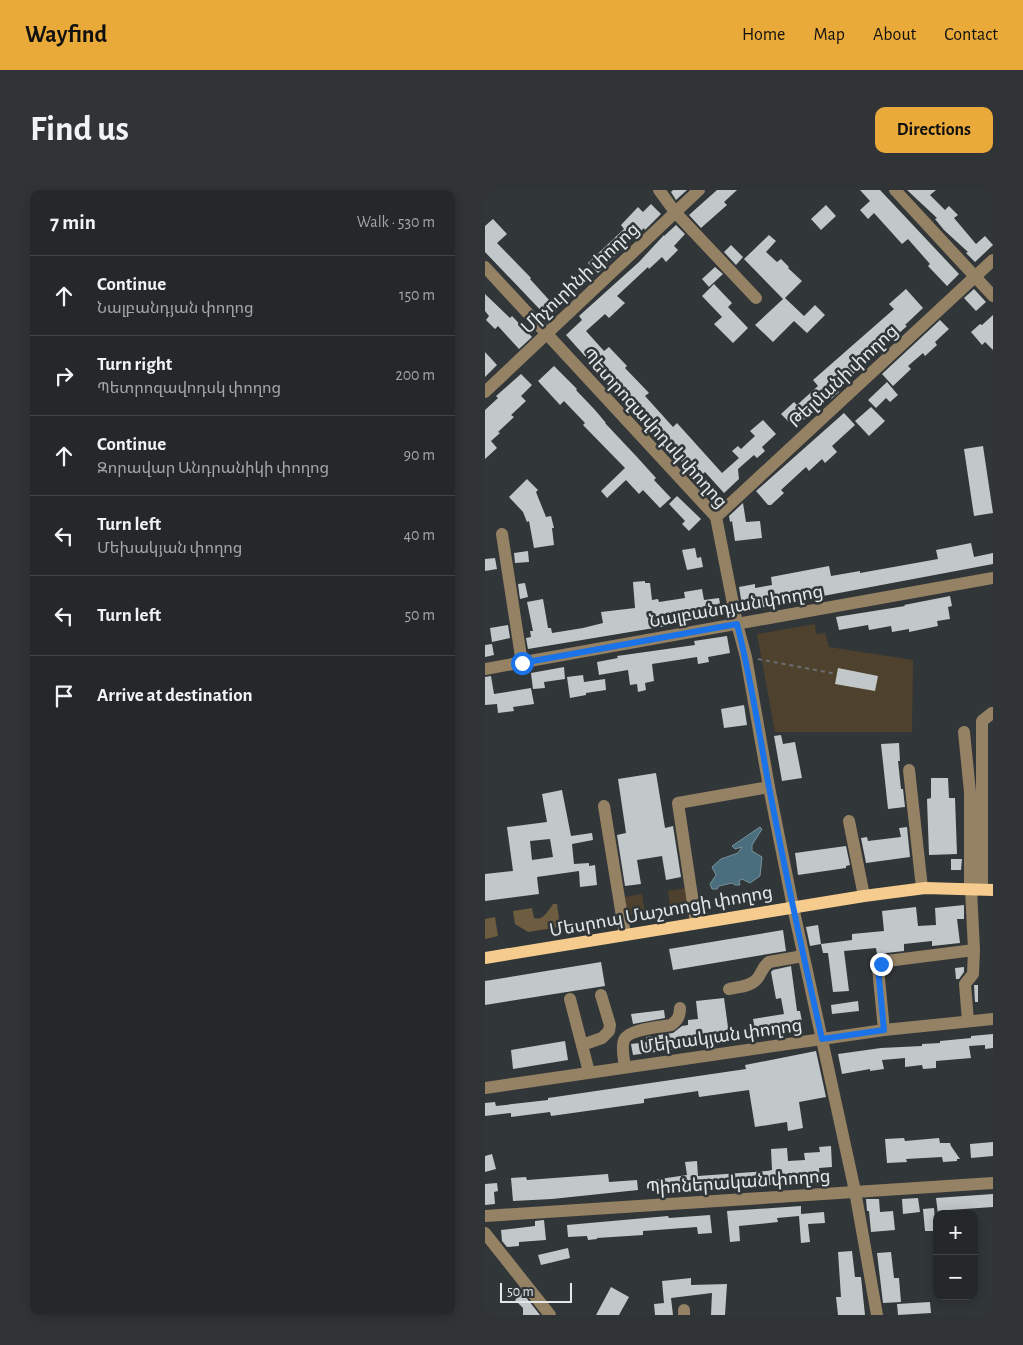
<!DOCTYPE html>
<html lang="en">
<head>
<meta charset="utf-8">
<style>
  body { margin:0; font-family:"Alegreya Sans","Noto Sans Armenian",sans-serif; background:#313436; color:#f1f3f6 }
  .controls { position:absolute; right:15px; bottom:15px; display:grid; overflow:hidden; border-radius:10px; box-shadow:0 2px 12px #0003 }
  .controls button { width:45px; height:45px; display:grid; place-items:center; padding:0; border:0; border-bottom:1px solid #424447; background:#25282a; color:#f1f3f6; font:25px sans-serif }
  .scale { position:absolute; left:15px; bottom:12px; width:72px; box-sizing:border-box; padding-left:5px; border:2px solid #e4e7e8; border-top:0; font-size:14px; line-height:18px; white-space:nowrap; color:#e4e7e8; -webkit-text-stroke:4px #313638; paint-order:stroke }
  .stop { position:absolute; width:15px; height:15px; margin:-11px; border:4px solid #1a73e8; border-radius:50%; background:#fff }
  .stop.end { background:#1a73e8; border-color:#fff; box-shadow:0 1px 5px #0008 }
  .list { margin:0; padding:0; list-style:none }
  h2 { display:flex; justify-content:space-between; align-items:center; height:65px; margin:0; padding:0 20px; font-size:21px }
  h2 small { font-size:16px; font-weight:400; color:#a3a6a8 }
  .list li { display:grid; grid-template-columns:32px 1fr auto; gap:15px; align-items:center; box-sizing:border-box; height:80px; padding:0 20px; border-top:1px solid #424447 }
  .list b { display:block; font-size:19px; white-space:nowrap }
  .list p { margin:0; font-size:16px; white-space:nowrap; color:#a3a6a8 }
  .list em { font-size:16px; font-style:normal; color:#a3a6a8 }
  .icon { flex:none; width:28px; height:28px; fill:none; stroke:currentColor; stroke-width:2; stroke-linecap:round; stroke-linejoin:round }
  .map { position:relative; flex:none; width:508px; height:1125px; overflow:hidden; border-radius:10px }
  header { display:flex; align-items:center; gap:30px; box-sizing:border-box; height:70px; padding:0 25px; background:#eaaa39; color:#111 }
  header strong { font-size:24px }
  nav { display:flex; gap:28px; margin-inline-start:auto; font-size:18px }
  .intro { display:flex; align-items:center; justify-content:space-between; box-sizing:border-box; height:120px; padding:0 30px }
  h1 { margin:0; font-size:35px }
  .button { padding:12px 22px; border-radius:10px; background:#eaaa39; color:#111; font-size:18px; font-weight:700 }
  main { display:flex; gap:30px; padding:0 30px }
  aside { flex:1; background:#25282a; border-radius:10px; box-shadow:0 2px 12px #0003 }
  .map>svg:first-child { display:block }
  .green { fill:#4e412d }
  .forest { fill:#6e5c41 }
  .water { fill:#4a6e7d; stroke:#78929d }
  .building { fill:#c2c8ca; fill-rule:evenodd }
  .lines { fill:none; stroke-linecap:round; stroke-linejoin:round }
  .path { stroke:#6a6e70; stroke-width:2; stroke-dasharray:4 4; stroke-linecap:butt }
  .minor { stroke:#958164; stroke-width:12 }
  .major { stroke:#f5cc8e; stroke-width:12 }
  .route { stroke:#1a73e8; stroke-width:6 }
  .labels { text-anchor:middle; stroke-width:5; stroke-linejoin:round; paint-order:stroke }
  .street-label { font-size:18px; fill:#e4e7e8; stroke:#313638 }
</style>
</head>
<body>
<header>
<strong>Wayfind</strong>
<nav><a>Home</a><a>Map</a><a>About</a><a>Contact</a></nav>
</header>
<div class="intro"><h1>Find us</h1><a class="button">Directions</a></div>
<main>
<aside>
<h2>7 min<small>Walk · 530 m</small></h2>
<ul class="list">
<li><svg class="icon" aria-label="ahead" viewBox="0 0 24 24"><path d="M12 20V5M6 11l6-6 6 6"/></svg><div><b>Continue</b><p>Նալբանդյան փողոց</p></div><em>150 m</em></li>
<li><svg class="icon" aria-label="right" viewBox="0 0 24 24"><path d="M7 20v-9h11M14 6l5 5-5 5"/></svg><div><b>Turn right</b><p>Պետրոզավոդսկ փողոց</p></div><em>200 m</em></li>
<li><svg class="icon" aria-label="ahead" viewBox="0 0 24 24"><path d="M12 20V5M6 11l6-6 6 6"/></svg><div><b>Continue</b><p>Զորավար Անդրանիկի փողոց</p></div><em>90 m</em></li>
<li><svg class="icon" aria-label="left" viewBox="0 0 24 24"><path d="M17 20v-9H6M10 6l-5 5 5 5"/></svg><div><b>Turn left</b><p>Մեխակյան փողոց</p></div><em>40 m</em></li>
<li><svg class="icon" aria-label="left" viewBox="0 0 24 24"><path d="M17 20v-9H6M10 6l-5 5 5 5"/></svg><div><b>Turn left</b></div><em>50 m</em></li>
<li><svg class="icon" aria-label="arrive" viewBox="0 0 24 24"><path d="M6 21V4h12l-3 4 3 4H6"/></svg><div><b>Arrive at destination</b></div></li>
</ul>
</aside>
<div class="map">
<svg width="508" height="1125" viewBox="0 0 508 1125">
  <rect width="100%" height="100%" fill="#313638"/>
  <!-- green -->
  <g class="green">
    <path d="M330 434 331 444 340 443 344 457 428 470 427 542H290L272 444Z"/>
    <path d="M202 698 204 714 185 717 183 701Z"/>
    <path d="M157 704 160 722 142 725 139 707Z"/>
  </g>
  <!-- forest -->
  <g class="forest">
    <path d="M68 714H72L75 737 43 742 30 734 28 721 47 718 49 728C58 731 63 721 68 714Z"/>
    <path d="M10 727 13 746 0 749V729Z"/>
  </g>
  <!-- water -->
  <path class="water" d="M275 637 277 639 267 655V661L277 667 275 686 265 693 257 689 254 691 255 695H250L247 693 234 696 232 699H227L225 694 231 685 227 677 236 669 253 663 257 657 250 659 247 656Z"/>
  <!-- building -->
  <g class="building">
    <path d="M188 0H202L191 10 186 2Z"/>
    <path d="M232 0H252L239 12 242 15 216 38 204 25Z"/>
    <path d="M375 0H395L474 84 462 96 443 76 445 74 423 49 417 54 389 23 383 29 375 20 385 11Z"/>
    <path d="M422 0H451L445 5 460 20 464 16 473 25 469 28 491 54 500 46 508 55 490 72 481 63 483 62 459 40 450 29 452 28Z"/>
    <path d="M166 14 176 24 160 40 159 38 113 83 103 73 139 39 136 35 153 17 158 22Z"/>
    <path d="M341 15 351 26 336 40 326 29Z"/>
    <path d="M8 29 22 44 12 53 46 88 45 89 65 111 71 105 79 113 63 128 0 62V36Z"/>
    <path d="M191 35 200 44 189 56 193 60 181 72 177 67 164 79 163 77 132 106 140 113 124 128 120 124 101 141 119 161 124 157 142 176 140 178 164 203 160 206 188 237 192 233 237 283 254 268 247 261 253 256 256 259 270 246 265 241 278 230 291 244 277 257 280 261 272 268 269 265 253 279 254 289 239 303 220 282 213 289 192 267H191L147 218 146 219 104 175 106 173 81 145 97 130 94 126 154 72 179 45V46Z"/>
    <path d="M284 45 291 51 281 62 292 72 296 69 304 77 303 78 317 91 300 108 319 126 330 115 340 125 322 143 309 131 288 152 270 135 298 109 259 69Z"/>
    <path d="M246 55 258 67 251 75 239 62Z"/>
    <path d="M230 77 238 84 224 97 217 89Z"/>
    <path d="M229 94 247 113 243 117 263 138 248 153 229 134 237 127 217 106Z"/>
    <path d="M421 99 438 118 420 135 422 136 403 153 402 151 363 189 359 185 348 195 354 202 346 209 343 206 310 238 296 224 309 212 312 215 333 196 328 190 409 119 404 114Z"/>
    <path d="M489 99 501 112 491 121 479 108Z"/>
    <path d="M0 104 25 128 27 126 47 147 34 159 13 136 10 139 1 130 4 126 0 121Z"/>
    <path d="M508 125V160L500 152 497 155 486 142 495 134 497 135Z"/>
    <path d="M455 130 464 139 450 152 452 155 440 166 438 163 423 176 426 179 408 196 397 184Z"/>
    <path d="M0 162 12 175 0 187Z"/>
    <path d="M69 176 92 199 91 200 110 220 121 233H120L152 267 171 288 169 290 186 308 175 318 158 300 154 304 141 290 122 308 116 301 140 278 98 235 100 233 79 211 75 215 53 191Z"/>
    <path d="M36 184 47 195 36 206 41 211 26 225 29 227 13 242 15 243 6 251 12 258 0 269V220L13 208 11 206Z"/>
    <path d="M402 192 413 205 405 212 401 208 391 218 383 210Z"/>
    <path d="M386 217 400 231 384 246 370 231Z"/>
    <path d="M359 223 370 235 347 256 352 262 340 273 337 269 324 281 321 277 296 300 299 303 286 315H283L271 301Z"/>
    <path d="M498 256 508 323 489 326 479 259Z"/>
    <path d="M42 289 53 300 51 302 61 327 66 326 69 338H67L69 355 49 358 44 331 42 332 38 322 24 307Z"/>
    <path d="M192 306 216 329 204 341 197 334 200 331 184 314Z"/>
    <path d="M258 313 261 332 275 331 277 348 250 351 247 331 245 332 244 326Z"/>
    <path d="M486 353 489 367 508 363V374L258 421 254 397 270 394V398L287 395 286 387 344 376 346 386 375 381V383L453 369 451 360Z"/>
    <path d="M210 358 212 368 216 367 218 377 202 380 197 360Z"/>
    <path d="M43 361 44 372 30 373 29 363Z"/>
    <path d="M10 368 12 379 0 381V369Z"/>
    <path d="M160 391V393H165L167 410 173 409 174 412 200 408 199 402 217 399 219 410 234 408 237 424 192 430 193 434 43 459 41 448 46 447 45 441H48L42 412 58 409 63 438H66L67 443 98 438 118 433 116 422 150 418 148 392Z"/>
    <path d="M40 393 43 407 35 409 33 394Z"/>
    <path d="M465 406 467 416 463 417 465 429 452 431 453 436 424 442V439L407 442 406 436 384 440 383 435 354 440 351 427 420 416 419 415Z"/>
    <path d="M23 435 25 448 7 452 5 438Z"/>
    <path d="M242 446 245 463 223 467 224 472 213 474 212 467 167 474 169 491 160 493 161 500 153 502 152 494 145 495 143 480 114 485 112 472 133 468 132 466 210 455 209 451Z"/>
    <path d="M7 454 9 465 0 467V455Z"/>
    <path d="M79 477 80 489 59 492 60 498 48 499 46 483Z"/>
    <path d="M353 478 393 486 390 501 350 494Z"/>
    <path d="M98 485 99 492 120 489 121 500 101 503V505L85 508 82 487Z"/>
    <path d="M6 486 9 504 46 498 49 514 28 517 29 521 13 523 12 514 0 515V487Z"/>
    <path d="M259 515 262 535 239 538 236 519Z"/>
    <path d="M296 545 298 554 310 552 317 588 297 591 289 546Z"/>
    <path d="M414 553 415 571H413L416 599H418L420 617 403 619 396 554Z"/>
    <path d="M171 583 180 638 188 636 196 687 181 690 177 666 152 670 156 694 140 696 132 645 141 643 133 589Z"/>
    <path d="M446 588H463L464 608H470L472 664 444 665 442 609 446 608Z"/>
    <path d="M77 600 86 646 107 643 108 650 87 654 89 674 104 673V676L110 675 112 695 95 697 94 681 52 687 54 704 0 711V684L28 681 22 637 62 632 57 604ZM65 649 68 667 47 670 45 651Z"/>
    <path d="M422 637 425 667 381 673 376 648 382 647 383 651 416 647 414 638Z"/>
    <path d="M361 656 365 675 361 676V678L313 685 310 663Z"/>
    <path d="M466 669H477L476 680H466Z"/>
    <path d="M479 715V729H472L475 753 447 756V751L419 754V761L392 764 391 758 359 761 364 801 348 802 343 763H338L336 754 367 750V744L399 741 397 721 431 717 433 736 451 735 450 718Z"/>
    <path d="M333 735 336 754 325 756 321 737Z"/>
    <path d="M298 740 301 761 188 780 184 759Z"/>
    <path d="M116 772 120 796 0 815V791Z"/>
    <path d="M306 776 312 821H315L318 837 271 845 268 829 299 824 296 808 291 809 286 782 288 780Z"/>
    <path d="M479 777V782L474 789H471L470 778Z"/>
    <path d="M489 795H493V812H490Z"/>
    <path d="M239 808 245 852 148 865 146 854 162 852 161 847 188 843 197 836 203 835V830L213 829 211 811Z"/>
    <path d="M373 811 374 821 347 824 346 815Z"/>
    <path d="M179 820 180 828 148 834 146 824Z"/>
    <path d="M508 844V858L500 859V855L484 856 486 868 451 871V878L438 879 437 875 420 877V868L397 870 399 879 385 881V879L357 884 353 864 396 858 437 856V854L455 853V851L486 848V846Z"/>
    <path d="M80 851 83 870 28 879 26 860Z"/>
    <path d="M331 861 341 907 314 912 318 938 303 941 302 932 270 937 264 900 214 907 213 901 159 909V913L66 926 65 922 26 927V923L0 926V913L10 912 11 916 63 910V908L261 879 260 875Z"/>
    <path d="M419 948 420 951 454 948 455 953H465L466 956 475 969H472V971L458 972 457 967 421 969 422 972 402 973 400 949Z"/>
    <path d="M508 952V966L486 968 485 954Z"/>
    <path d="M346 956 347 977 334 978 335 988 304 990V993L283 995V991L215 999 169 1001 168 990 202 985 200 972 212 971 213 986 282 981 287 980 286 959 302 958 303 971 320 970 319 963 335 962 334 957Z"/>
    <path d="M7 964 11 979 0 982V966Z"/>
    <path d="M123 984 124 992 152 990 153 1000 67 1009 28 1011 26 988 41 987 42 990Z"/>
    <path d="M12 993 13 1001 9 1002 10 1014 0 1015V994Z"/>
    <path d="M508 1004V1017L464 1020V1024H453L451 1008Z"/>
    <path d="M433 1008 435 1022 418 1024 417 1009Z"/>
    <path d="M381 1009H394L395 1022 408 1021 410 1040 386 1042 384 1021H382Z"/>
    <path d="M316 1016V1024L339 1022 340 1033 323 1034 325 1052 316 1053 314 1026 292 1028 293 1032 254 1036 255 1051 245 1052 242 1021Z"/>
    <path d="M449 1018 451 1041H440L438 1019Z"/>
    <path d="M225 1025 227 1043 213 1044 212 1037 158 1041V1045L112 1048V1049L103 1050 102 1046 83 1047 82 1035 183 1026 184 1028Z"/>
    <path d="M59 1030 61 1050 34 1052V1056L22 1057 17 1051 16 1040 50 1036V1031Z"/>
    <path d="M83 1058 85 1068 56 1075 53 1065Z"/>
    <path d="M367 1061 370 1087H376L380 1125H353L351 1107H356L353 1062Z"/>
    <path d="M406 1062 409 1088H414L416 1112 398 1113 392 1063Z"/>
    <path d="M206 1088V1095L242 1094 240 1125H226L227 1103 186 1108 188 1125H170L169 1114 179 1113 177 1091Z"/>
    <path d="M126 1097 144 1107 134 1125H111Z"/>
    <path d="M37 1103 40 1106 55 1125H38V1118L30 1110Z"/>
    <path d="M445 1112 446 1123 413 1125 412 1114Z"/>
  </g>
  <g class="lines">
    <!-- path -->
    <path class="path" d="M273 469 352 484"/>
    <!-- minor -->
    <g class="minor">
      <path d="M174 0 190 22 271 108"/>
      <path d="M410 0 508 106"/>
      <path d="M0 77 231 327 252 434 261 467 284 597 308 717 370 1001 392 1125"/>
      <path d="M0 202 214 0"/>
      <path d="M231 327 508 70"/>
      <path d="M17 344 37 473"/>
      <path d="M0 479 508 388"/>
      <path d="M479 542 485 602V698"/>
      <path d="M424 580 437 698"/>
      <path d="M119 616 140 745"/>
      <path d="M364 631 379 706"/>
      <path d="M497 699V531L507 523"/>
      <path d="M211 733 193 613 284 597"/>
      <path d="M244 799C252 797 265 797 272 789 277 783 277 777 284 772L318 766"/>
      <path d="M85 809 104 882"/>
      <path d="M483 831 480 794 488 784 489 760"/>
      <path d="M399 840 393 778 396 774 402 771 489 760 486 699"/>
      <path d="M97 855 117 848 124 841 125 835 116 805"/>
      <path d="M140 877C139 869 136 857 139 850 143 839 176 837 186 835 193 830 195 826 195 818"/>
      <path d="M0 898 399 840 508 829"/>
      <path d="M0 1026 508 993"/>
      <path d="M0 1043 65 1125"/>
      <path d="M199 1120V1125"/>
    </g>
    <!-- major -->
    <path class="major" d="M0 768 379 706 440 698 508 700"/>
  </g>
  <g class="lines">
    <!-- route -->
    <path class="route" d="M37 473 252 434C266 488 274 543 284 597 300 681 318 765 337 849L399 840 393 778 396 774"/>
  </g>
  <g class="labels">
    <!-- street labels -->
    <g class="street-label">
      <text transform="translate(95 88) rotate(-43)" y="6">Միչուրինի փողոց</text>
      <text transform="translate(358 186) rotate(-43)" y="6">Թելմանի փողոց</text>
      <text transform="translate(170 238) rotate(48)" y="6">Պետրոզավոդսկ փողոց</text>
      <text transform="translate(251 416) rotate(-10)" y="6">Նալբանդյան փողոց</text>
      <text transform="translate(176 721) rotate(-10)" y="6">Մեսրոպ Մաշտոցի փողոց</text>
      <text transform="translate(236 846) rotate(-8)" y="6">Մեխակյան փողոց</text>
      <text transform="translate(253 992) rotate(-4)" y="6">Պիոներական փողոց</text>
    </g>
  </g>
</svg>
<div class="controls">
<button>+</button>
<button>−</button>
</div>
<div class="scale">50 m</div>
<div class="stop" style="left:37px;top:473px"></div>
<div class="stop end" style="left:396px;top:774px"></div>
</div>
</main>
</body>
</html>
